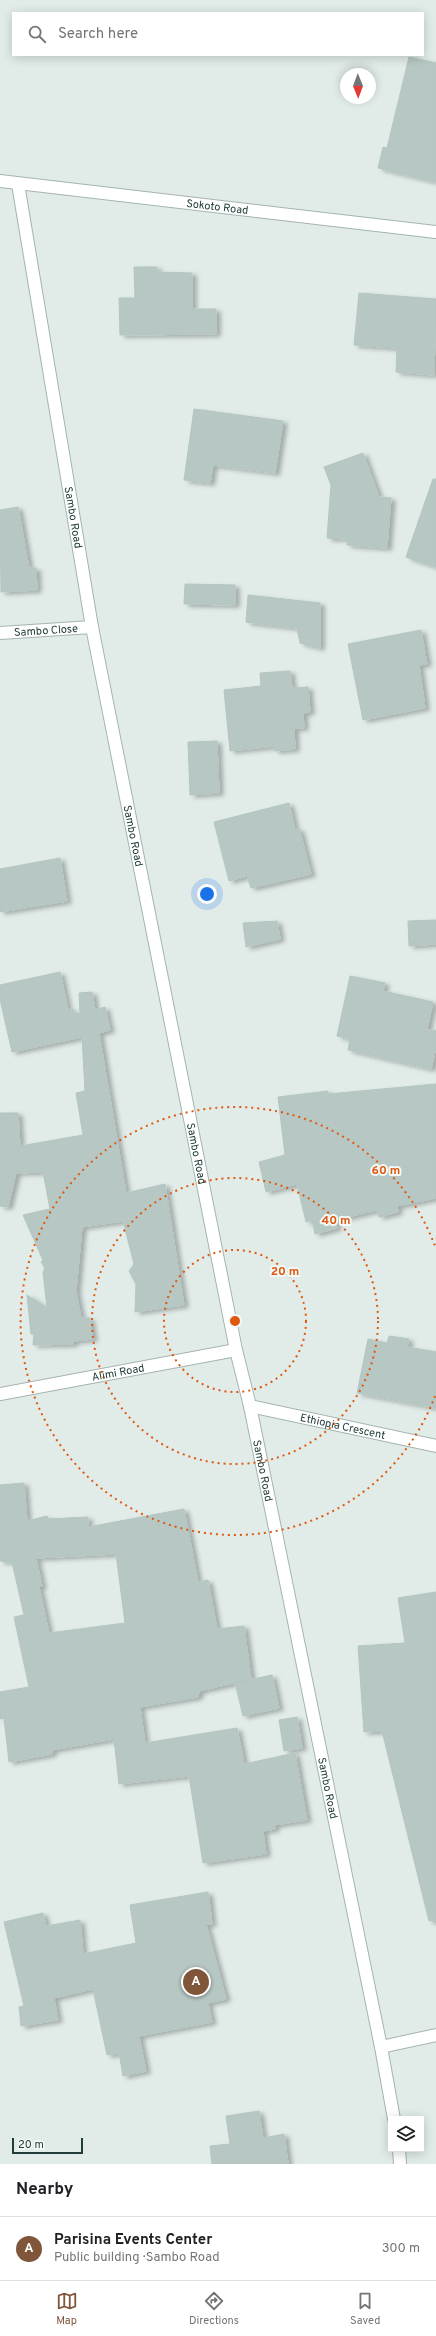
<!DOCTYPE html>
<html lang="en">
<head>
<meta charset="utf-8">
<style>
  body { margin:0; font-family:Overpass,sans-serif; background:#f2f2f2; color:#202124 }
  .controls { position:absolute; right:12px; bottom:12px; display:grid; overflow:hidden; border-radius:0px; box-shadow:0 2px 10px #0003 }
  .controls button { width:36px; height:36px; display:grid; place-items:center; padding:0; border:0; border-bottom:1px solid #e0e0e0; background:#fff; color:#202124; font:20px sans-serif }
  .compass { position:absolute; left:340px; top:68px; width:36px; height:36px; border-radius:50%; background:#fff; box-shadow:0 2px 10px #0003; rotate:179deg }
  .scale { position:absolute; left:12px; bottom:10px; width:71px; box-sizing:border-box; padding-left:4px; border:2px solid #213d3a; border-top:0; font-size:11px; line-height:14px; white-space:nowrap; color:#213d3a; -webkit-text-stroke:3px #f2f9f6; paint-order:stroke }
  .you { position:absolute; left:207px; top:894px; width:14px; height:14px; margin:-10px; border:3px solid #fff; border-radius:50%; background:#1a73e8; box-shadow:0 0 0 6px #1a73e833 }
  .badge { display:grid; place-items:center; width:26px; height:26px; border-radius:50%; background:#80563b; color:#fff; font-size:13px; font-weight:700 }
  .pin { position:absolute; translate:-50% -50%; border:2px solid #fff; box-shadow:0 1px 4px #0006 }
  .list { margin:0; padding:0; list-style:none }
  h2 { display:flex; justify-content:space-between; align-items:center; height:52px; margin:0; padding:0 16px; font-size:17px }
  h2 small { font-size:13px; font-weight:400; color:#757577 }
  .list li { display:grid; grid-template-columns:26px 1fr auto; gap:12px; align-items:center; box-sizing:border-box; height:64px; padding:0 16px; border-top:1px solid #e0e0e0 }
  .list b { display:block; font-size:15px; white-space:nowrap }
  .list p { margin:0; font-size:13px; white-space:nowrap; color:#757577 }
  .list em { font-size:13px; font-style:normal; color:#757577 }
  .icon { flex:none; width:22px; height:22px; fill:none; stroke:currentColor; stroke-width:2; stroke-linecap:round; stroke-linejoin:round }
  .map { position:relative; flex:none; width:436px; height:2164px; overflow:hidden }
  .search { position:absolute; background:#fff; box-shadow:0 2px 10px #0003; left:12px; right:12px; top:12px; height:44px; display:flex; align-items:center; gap:10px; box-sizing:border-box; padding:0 14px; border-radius:0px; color:#757577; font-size:15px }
  .sheet { height:116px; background:#fff }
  nav { display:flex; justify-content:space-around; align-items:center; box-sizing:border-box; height:56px; border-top:1px solid #e0e0e0; background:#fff; font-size:11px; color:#757577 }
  nav a { display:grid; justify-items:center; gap:2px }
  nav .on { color:#80563b }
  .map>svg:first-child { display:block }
  .building { fill:#b7c7c3; stroke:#b4c6c1; fill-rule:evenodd; filter:url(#shadow) }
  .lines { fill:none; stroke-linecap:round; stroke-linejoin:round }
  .minor-casing { stroke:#a4b4b1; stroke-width:14 }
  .minor { stroke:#fff; stroke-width:12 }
  .ring { fill:none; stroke:#de580e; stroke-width:2; stroke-dasharray:2 4 }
  .labels { text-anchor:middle; stroke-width:4; stroke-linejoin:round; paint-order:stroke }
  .street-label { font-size:11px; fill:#213d3a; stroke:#f2f9f6 }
  .centre { fill:#de580e; stroke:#f2f9f6; stroke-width:2 }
  .ring-label { font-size:12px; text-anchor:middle; font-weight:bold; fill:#de580e; stroke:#f2f9f6; stroke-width:4; stroke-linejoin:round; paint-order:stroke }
</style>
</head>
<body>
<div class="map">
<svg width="436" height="2164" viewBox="0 0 436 2164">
  <defs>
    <filter id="shadow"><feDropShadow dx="4.5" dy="2.5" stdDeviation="2" flood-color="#0004"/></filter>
  </defs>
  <rect width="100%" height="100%" fill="#e1ece9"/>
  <!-- building -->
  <g class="building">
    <path d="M409 57 436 63V182L378 168 383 147 387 148Z"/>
    <path d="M134 267H157V272L192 273V309H216V334L120 335 119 298H135Z"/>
    <path d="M359 293 436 299 434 375 396 372 397 348 354 345Z"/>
    <path d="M194 409 283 421 275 473 213 465 210 483 184 480Z"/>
    <path d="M363 453 379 497 391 498 387 548 347 545 348 539 327 538 331 485 324 467Z"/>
    <path d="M433 479H436V567L406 557Z"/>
    <path d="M18 507 29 568H36L37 590 1 592 0 510Z"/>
    <path d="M185 584 235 585V605L184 604Z"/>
    <path d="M248 595 320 603V648L300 643 297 628 246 622Z"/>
    <path d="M421 630 427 664 419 665 425 708 363 720 348 644Z"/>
    <path d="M290 671 292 688 308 687 310 712 303 713 304 728H294L295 749 275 751 274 746 230 751 224 690 261 686 260 673Z"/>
    <path d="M217 741 219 793 190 795 188 742Z"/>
    <path d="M289 803 295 830 299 828 311 874 251 888 247 876 229 881 214 822Z"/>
    <path d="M60 858 67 901 0 912V869Z"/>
    <path d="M436 920V944L409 946 408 921Z"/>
    <path d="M277 921 280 939 246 947 243 923Z"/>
    <path d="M60 972 68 1010 73 1009 74 1015 80 1013 79 993 92 992 95 1010 105 1007 110 1030 99 1033 126 1193 165 1184 184 1305 135 1312 136 1284 129 1271 134 1264 123 1221 82 1227 76 1291 81 1318H90L93 1339 74 1341 73 1344 33 1345 34 1334H31L27 1295 47 1308 43 1272 45 1268 41 1262 43 1260 23 1215 50 1209 43 1172 16 1173 8 1207 0 1206V1113H18L20 1146 83 1135 76 1093 85 1091 82 1037 12 1052 0 999V985Z"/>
    <path d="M350 976 385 983 383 991 433 1002 427 1029 436 1031V1047L431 1069 348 1050 350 1039 337 1036Z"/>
    <path d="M436 1084V1198L397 1206 398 1212 379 1217 377 1210 335 1220 337 1228 315 1234 312 1220 306 1222 297 1184 266 1192 259 1162 285 1155 278 1097 328 1091V1094Z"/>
    <path d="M389 1336 409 1339 407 1347 436 1352V1408L357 1393 368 1339 387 1343Z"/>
    <path d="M24 1483 27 1521 47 1516 48 1519 88 1517V1527L184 1509 198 1582 208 1580 217 1629 244 1626 251 1679 199 1691 198 1697 140 1707 145 1743 237 1728 244 1764 295 1753 307 1820 274 1825 275 1829 263 1831 266 1854 203 1863 189 1776 119 1784 114 1739 52 1750V1754L9 1762 4 1718 0 1719V1692L29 1687 14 1617 24 1615 12 1562 0 1561V1485ZM116 1554 125 1623 49 1633 39 1587 42 1586 36 1558Z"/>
    <path d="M436 1592V1920L429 1921 382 1731 364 1732 358 1646 405 1643 398 1598Z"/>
    <path d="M272 1675 279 1708 243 1716 235 1683Z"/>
    <path d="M297 1717 302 1748 284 1751 279 1720Z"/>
    <path d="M208 1892 212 1924H206L226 1999 208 2003 212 2022 139 2036 146 2071 123 2076 119 2053 107 2055 93 1989 54 1998 58 2020 21 2026 19 2007 24 2006 4 1922 43 1913 46 1926 80 1920 83 1954 136 1943 130 1905Z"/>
    <path d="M259 2111 263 2138 284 2134 288 2164H212L210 2146 230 2144 226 2116Z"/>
  </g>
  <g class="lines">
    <!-- minor casing -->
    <g class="minor-casing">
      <g id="minor">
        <path id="s1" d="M0 181 436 232"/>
        <path id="s2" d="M18 184 92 627 236 1350 250 1406 381 2047 394 2119"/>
        <path id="s3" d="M0 633 92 627"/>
        <path id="s4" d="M0 1394 236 1350"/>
        <path id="s5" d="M250 1406 436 1446"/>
        <path d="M381 2047 436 2035"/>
        <path d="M399 2149 400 2164"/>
      </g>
    </g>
    <!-- minor -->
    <use href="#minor" class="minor"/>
  </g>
  <!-- distance rings -->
  <g class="ring">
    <circle cx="235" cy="1321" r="71"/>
    <circle cx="235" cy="1321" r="143"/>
    <path d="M435 1396A214 214 0 1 1 435 1246"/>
  </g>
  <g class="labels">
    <!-- street labels -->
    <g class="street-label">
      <text dy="4" stroke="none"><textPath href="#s1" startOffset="219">Sokoto Road</textPath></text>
      <text dy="4" stroke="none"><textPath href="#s2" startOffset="338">Sambo Road</textPath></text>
      <text dy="4" stroke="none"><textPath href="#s3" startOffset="46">Sambo Close</textPath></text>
      <text dy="4" stroke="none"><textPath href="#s2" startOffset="662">Sambo Road</textPath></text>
      <text dy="4" stroke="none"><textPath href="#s2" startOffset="986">Sambo Road</textPath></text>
      <text dy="4" stroke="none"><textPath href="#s4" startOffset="120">Alimi Road</textPath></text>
      <text dy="4" stroke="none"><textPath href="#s5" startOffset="95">Ethiopia Crescent</textPath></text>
      <text dy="4" stroke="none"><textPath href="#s2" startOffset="1310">Sambo Road</textPath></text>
      <text dy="4" stroke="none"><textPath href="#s2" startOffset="1634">Sambo Road</textPath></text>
    </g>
  </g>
  <circle cx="235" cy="1321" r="6" class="centre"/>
  <g class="ring-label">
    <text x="386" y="1174">60 m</text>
    <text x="336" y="1224">40 m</text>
    <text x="285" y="1275">20 m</text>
  </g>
</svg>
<div class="controls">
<button><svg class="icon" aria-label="layers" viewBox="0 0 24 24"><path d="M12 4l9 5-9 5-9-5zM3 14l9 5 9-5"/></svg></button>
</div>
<svg class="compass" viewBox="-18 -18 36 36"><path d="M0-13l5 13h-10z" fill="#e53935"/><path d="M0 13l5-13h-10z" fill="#757577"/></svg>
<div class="scale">20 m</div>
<div class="you"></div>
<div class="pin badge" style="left:196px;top:1982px">A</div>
<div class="search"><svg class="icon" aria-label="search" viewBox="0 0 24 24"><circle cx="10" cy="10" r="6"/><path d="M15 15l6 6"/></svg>Search here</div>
</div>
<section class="sheet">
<h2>Nearby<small></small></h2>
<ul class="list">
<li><span class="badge">A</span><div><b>Parisina Events Center</b><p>Public building · Sambo Road</p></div><em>300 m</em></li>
</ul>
</section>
<nav>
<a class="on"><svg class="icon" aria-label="map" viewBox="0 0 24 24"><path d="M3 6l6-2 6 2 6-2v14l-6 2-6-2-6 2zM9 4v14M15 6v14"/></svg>Map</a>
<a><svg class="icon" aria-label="directions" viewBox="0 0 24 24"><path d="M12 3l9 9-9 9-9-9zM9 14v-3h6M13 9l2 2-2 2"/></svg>Directions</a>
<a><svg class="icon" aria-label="saved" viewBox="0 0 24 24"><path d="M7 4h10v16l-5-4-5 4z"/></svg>Saved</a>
</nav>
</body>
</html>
